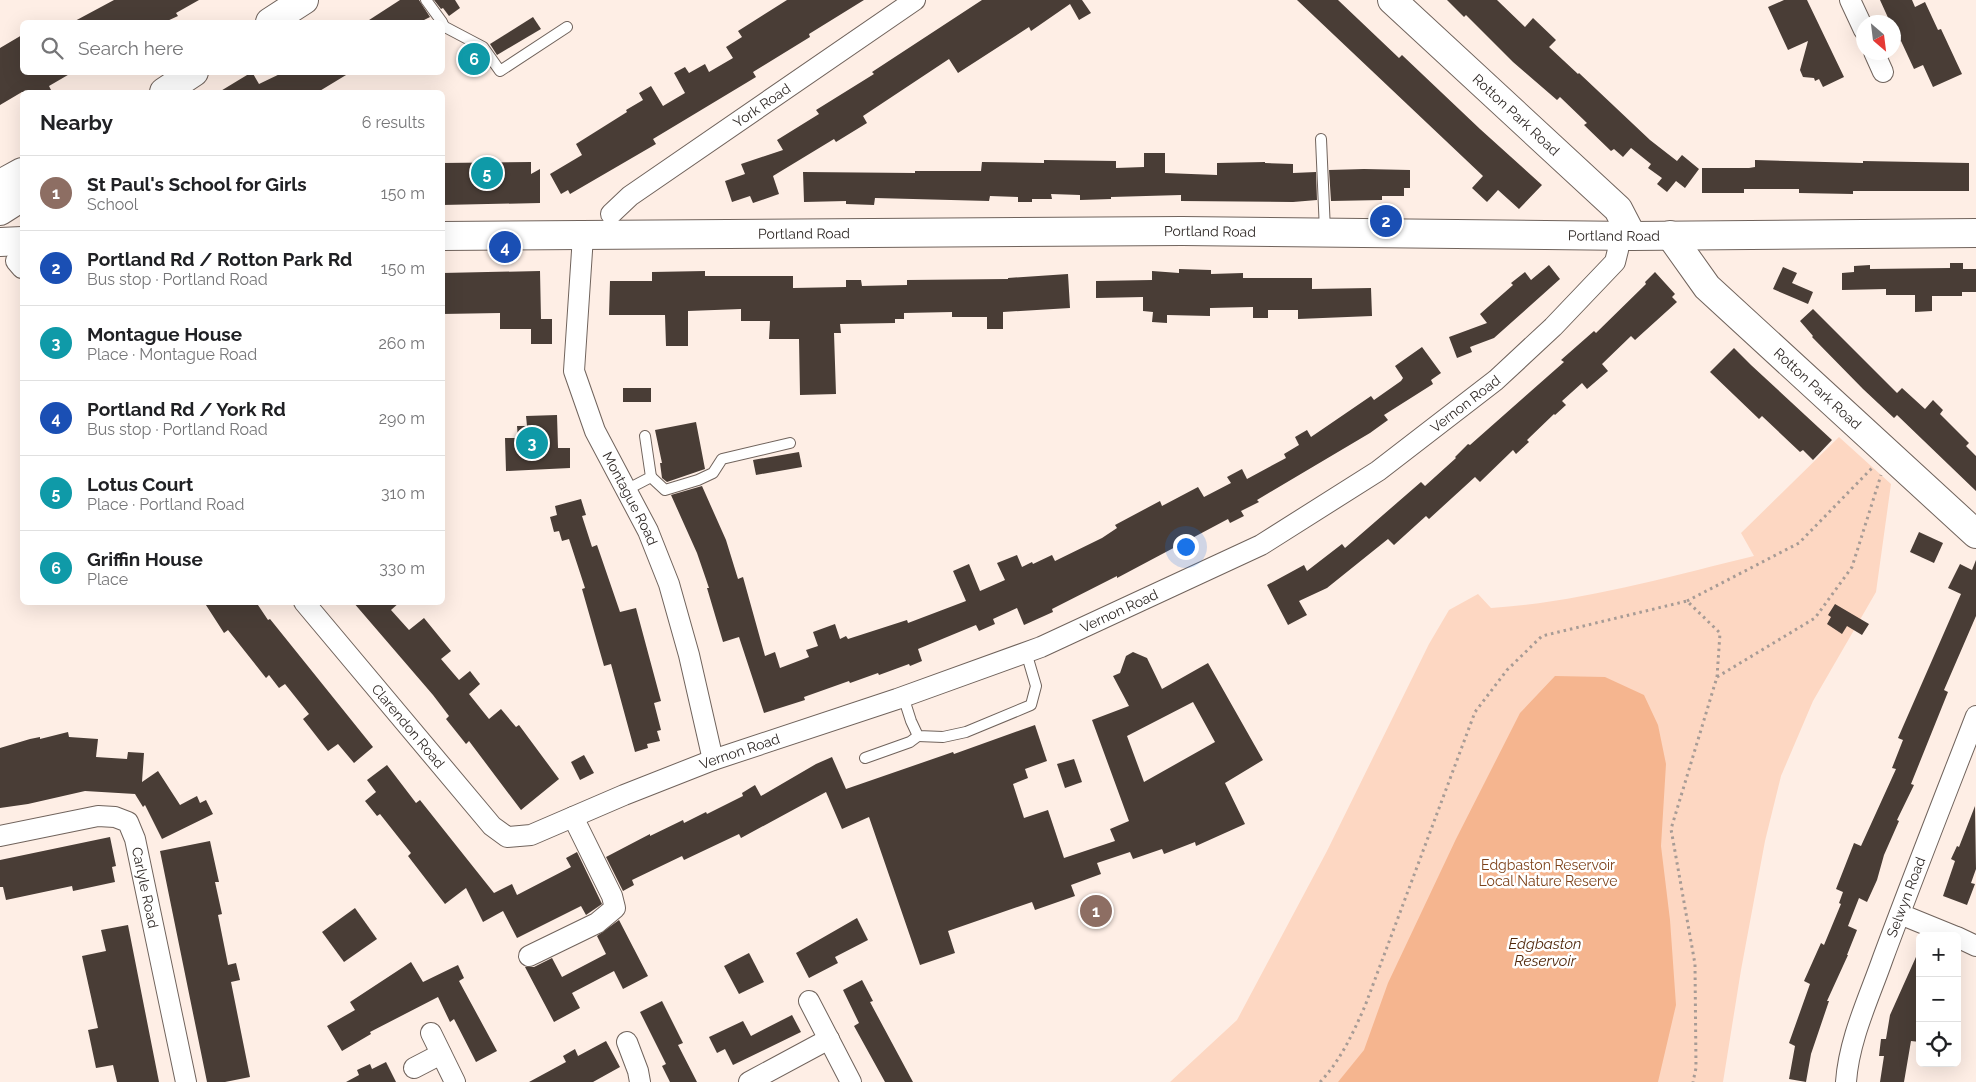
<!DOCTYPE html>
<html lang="en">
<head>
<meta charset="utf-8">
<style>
  body { margin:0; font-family:Raleway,sans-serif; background:#f2f2f2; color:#202124 }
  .controls { position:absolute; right:15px; bottom:15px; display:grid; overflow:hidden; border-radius:8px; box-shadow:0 5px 20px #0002 }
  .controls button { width:45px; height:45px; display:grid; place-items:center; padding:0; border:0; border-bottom:1px solid #e0e0e0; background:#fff; color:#202124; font:25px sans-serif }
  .compass { position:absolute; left:1856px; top:15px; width:45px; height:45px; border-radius:50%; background:#fff; box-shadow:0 5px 20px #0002; rotate:152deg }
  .you { position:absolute; left:1185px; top:546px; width:18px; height:18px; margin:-12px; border:4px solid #fff; border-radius:50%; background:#1a73e8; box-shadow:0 0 0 8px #1a73e833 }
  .badge { display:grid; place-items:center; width:32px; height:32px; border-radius:50%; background:#0f766e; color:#fff; font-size:16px; font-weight:700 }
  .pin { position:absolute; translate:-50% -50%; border:2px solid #fff; box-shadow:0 1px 5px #0006 }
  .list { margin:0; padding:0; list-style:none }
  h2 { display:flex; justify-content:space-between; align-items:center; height:65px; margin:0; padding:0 20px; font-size:21px }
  h2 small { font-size:16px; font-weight:400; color:#757577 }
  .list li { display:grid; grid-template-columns:32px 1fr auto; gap:15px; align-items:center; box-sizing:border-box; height:75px; padding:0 20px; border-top:1px solid #e0e0e0 }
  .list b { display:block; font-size:19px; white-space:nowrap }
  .list p { margin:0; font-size:16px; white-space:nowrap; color:#757577 }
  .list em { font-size:16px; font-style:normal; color:#757577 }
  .icon { flex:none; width:28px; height:28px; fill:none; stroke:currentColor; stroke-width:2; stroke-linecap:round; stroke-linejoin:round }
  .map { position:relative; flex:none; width:1976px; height:1082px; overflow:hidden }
  .search { position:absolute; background:#fff; box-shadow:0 5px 20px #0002; left:20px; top:20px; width:425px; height:55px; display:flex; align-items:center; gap:12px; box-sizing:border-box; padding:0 18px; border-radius:8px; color:#757577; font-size:19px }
  .panel { position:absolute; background:#fff; box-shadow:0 5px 20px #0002; left:20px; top:90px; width:425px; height:515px; border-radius:8px }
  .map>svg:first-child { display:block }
  .green { fill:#fdd7c2 }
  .water { fill:#f5b58f }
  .building { fill:#493d36; fill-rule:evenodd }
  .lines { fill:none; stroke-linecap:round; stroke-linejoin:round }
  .lane-casing { stroke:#70635c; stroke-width:12 }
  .street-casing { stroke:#70635c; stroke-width:22 }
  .secondary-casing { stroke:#70635c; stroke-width:30 }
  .highway-casing { stroke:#70635c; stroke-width:30 }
  .path { stroke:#a79b95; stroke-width:3; stroke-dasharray:2.5 4; stroke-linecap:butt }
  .lane { stroke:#fff; stroke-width:10 }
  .street { stroke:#fff; stroke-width:20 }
  .secondary { stroke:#fff; stroke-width:28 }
  .highway { stroke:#fff; stroke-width:28 }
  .labels { text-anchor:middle; stroke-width:5; stroke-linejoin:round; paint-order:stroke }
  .street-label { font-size:14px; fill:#302a27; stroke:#fff }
  .park-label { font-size:14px; fill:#7d421a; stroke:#fff }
  .water-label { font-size:15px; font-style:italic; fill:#50270a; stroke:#fff }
</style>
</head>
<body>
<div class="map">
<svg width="1976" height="1082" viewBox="0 0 1976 1082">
  <rect width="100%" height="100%" fill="#feeee5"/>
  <!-- green -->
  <path class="green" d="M1839 437 1891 484 1876 592 1813 701 1781 776 1765 841 1741 970 1723 1082H1170L1237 1020 1327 851 1429 644 1449 610 1478 594 1491 608C1581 602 1667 577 1754 556L1741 533Z"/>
  <!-- water -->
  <path class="water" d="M1555 676 1605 677 1644 695 1658 725 1666 764 1661 846 1670 920 1676 1005 1658 1082H1338L1364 1050 1388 983 1456 839 1520 713Z"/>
  <!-- building -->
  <g class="building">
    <path d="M114 0H199L176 13 178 16 165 22H73Z"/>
    <path d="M400 0H419L430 17 420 22H366Z"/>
    <path d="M434 0H455L460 8 449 16 443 8 441 9Z"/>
    <path d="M787 0H864L809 34 810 37 753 72 756 77 653 139 656 144 570 194 568 190 561 194 550 174 582 155 576 144 627 112 626 110 643 100 639 93 651 86 663 106 685 93 674 73 685 67 689 73 705 64 709 72 733 58 726 47 742 37 738 31Z"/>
    <path d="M982 0H1082L1091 13 1079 20 1070 4 1031 31 1029 27 958 73 949 59 863 116 867 123 836 142 834 139 773 176 779 194 753 203 750 196 732 202 725 181 745 174 741 164 783 150 777 140 819 114 816 110 874 74 872 72Z"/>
    <path d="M1297 0H1338L1399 58 1402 55 1480 129 1542 185 1519 209 1498 190 1487 202 1472 188 1483 176Z"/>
    <path d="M1447 0H1497L1525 27 1533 18 1556 40 1549 47 1578 74 1579 73 1650 140 1677 161 1682 155 1699 169 1685 188 1676 181 1667 192 1657 184 1662 178 1648 168 1651 164 1631 148 1623 157 1614 149 1611 151 1584 125 1587 123 1560 97 1557 100 1513 62 1466 15 1464 17Z"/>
    <path d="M1784 0H1807L1844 77 1823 87 1819 79 1815 81 1814 78 1803 77 1800 70 1808 41 1788 50 1768 7Z"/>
    <path d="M1880 0H1912L1915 7 1925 2 1938 30 1941 29 1962 74 1933 87 1923 65 1914 69 1901 41 1899 42 1894 31V22H1890Z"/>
    <path d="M533 17 541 29 497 55 490 44Z"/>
    <path d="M22 35V72H73L49 86 52 92H22L0 105V48Z"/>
    <path d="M478 52 486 64 475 72 466 60Z"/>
    <path d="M252 72 259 84 284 72H351L318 92H219Z"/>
    <path d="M1144 153H1165V173L1217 175V163L1265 162V163L1293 164V173L1316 172 1317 200 1293 202 1181 201V195L1111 197V199L1080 200V195L1051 194 1052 199H1032V202H1018V197L990 196 989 201 875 198 874 205 846 204V201L804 202 803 172 915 173V171H981L982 162 1044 163V160L1116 161V168L1144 167Z"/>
    <path d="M1755 160 1863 163V161L1969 163V191H1853V194L1799 193V189H1744V193H1702V168H1749L1755 167Z"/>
    <path d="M531 162V174L540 169V203L442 205V163Z"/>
    <path d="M1364 169 1410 170V188H1404V196H1382V200L1331 201 1329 170Z"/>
    <path d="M1950 263H1963V269H1976V292H1962V296H1932V311L1915 312V295H1886V289L1842 290V273L1854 272V266L1870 265V269L1950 268Z"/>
    <path d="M1549 265 1560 279 1494 338 1470 347 1472 352 1457 358 1449 337 1487 323 1480 314 1513 285 1511 283 1525 272 1531 280Z"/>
    <path d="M1783 267 1797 273 1792 283 1813 292 1808 304 1773 289Z"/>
    <path d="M1179 269 1211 270V274L1243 273V278H1312V289L1371 288 1372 316 1298 319V310H1268V318H1253V307L1210 308V316L1167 315V323L1152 322 1153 312 1143 311V297L1096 298V281L1152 280V271L1179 273Z"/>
    <path d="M540 271 541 319H552V344H531V329H500V313L442 314V273Z"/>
    <path d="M705 271V276H793V288L846 287V280H861L862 286 907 285V280L1008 279V278L1068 274 1070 308 1003 312V329H987V317H952V312L904 313V319H895V323L840 324 841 333H834L836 394 800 395 799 339H769L770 321H741V309L688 311V346H666L665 315H609L610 281H652V272Z"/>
    <path d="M1655 272 1675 294 1672 297 1677 302 1635 340 1631 336 1602 364 1608 371 1587 389 1582 383 1562 401 1566 405 1555 415 1554 414 1527 440 1529 442 1516 454 1513 450 1480 482 1475 477 1429 519 1426 516 1394 545 1388 539 1327 588 1299 601 1307 615 1288 625 1267 585 1304 565 1307 571 1342 544 1345 548 1421 482 1425 486 1456 458 1455 457 1468 444 1470 445 1564 362 1561 360 1594 331 1596 333 1646 284 1645 282Z"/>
    <path d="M1813 309 1897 393 1902 388 1925 409 1933 400 1943 410 1940 414 1969 443 1966 446 1976 456V491L1897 415 1894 418 1863 389 1812 337 1813 336 1800 321Z"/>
    <path d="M1422 347 1441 373 1431 380 1433 384 1384 415 1388 420 1370 433 1257 500 1259 502 1241 511 1244 516 1230 523 1228 519 1117 578V576L1052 609 1053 612 1024 625 1017 608 993 619 995 624 979 631 976 625 918 649 922 661 910 666 909 664 879 675 878 673 850 683 849 681 804 697 805 700 764 713 739 637 723 642 707 588H709L697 553 671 495 702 486 726 540 738 579 743 577 765 656 775 652 780 668 809 657 806 650 818 646 813 632 835 624 840 639 846 636 848 639 907 620 908 623 966 601 953 571 969 564 980 591 1005 580 997 563 1017 555 1022 567 1032 562 1033 564 1052 555 1055 561 1102 538 1117 528 1115 525 1160 501 1162 506 1198 487 1204 497 1231 483 1227 477 1242 469 1247 479 1286 458 1284 454 1299 445 1295 437 1307 430 1311 437 1371 396 1374 400 1401 381 1403 378 1395 366Z"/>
    <path d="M1734 348 1751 365 1832 440 1813 460 1803 450 1800 452 1762 416 1759 419 1710 372Z"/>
    <rect x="623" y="388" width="28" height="14"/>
    <path d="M557 415 558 448H570V468L506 471 505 438H518L517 426H527L526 416Z"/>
    <path d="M696 422 705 469 667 482 662 478 660 463H662L655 430Z"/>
    <path d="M799 452 802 467 756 475 753 460Z"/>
    <path d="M581 499 586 515 582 516 592 547 597 545 620 612 636 608 661 701 654 703 661 730 657 731 660 741 647 744 648 748 635 752 611 664 604 666 582 589 585 588 569 539 562 541 559 531 554 532 550 517 557 515 555 506Z"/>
    <path d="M1919 532 1943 543 1934 563 1910 552Z"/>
    <path d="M1976 560V616L1944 690 1948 692 1911 784 1914 785 1897 820 1899 821 1884 855 1877 880 1867 902 1859 898 1848 926 1857 930 1847 955H1848L1827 1001H1829L1811 1054 1806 1082 1789 1079 1795 1046 1789 1043 1810 984 1804 981 1821 943 1824 945 1841 904 1839 903 1843 892 1836 889 1854 843 1861 846 1896 769 1892 768 1903 740 1898 738 1961 594 1948 588 1960 564 1972 570Z"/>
    <path d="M204 602H256L268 620 270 619 373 747 354 763 338 744 328 751 303 719 309 714 285 684 279 688 269 675 266 678 228 630 224 633Z"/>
    <path d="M353 602H400L391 610 409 630 424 618 451 651 441 659 459 680 470 671 480 684 469 694 489 719 501 709 516 727 519 725 559 779 521 810 469 741 466 744 446 719 449 716 433 695Z"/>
    <path d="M1835 604 1869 624 1862 635 1847 626 1842 634 1827 624 1831 617 1828 615Z"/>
    <path d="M1133 652 1147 658 1162 689 1208 663 1263 760 1225 783 1245 824 1196 846 1195 842 1164 854 1162 849 1133 859 1130 852 1097 863 1101 874 1071 885 1075 896 1035 910 1032 902 948 931 955 953 920 965 869 817 842 829 826 792 741 838 739 834 684 860 682 856 632 880 634 885 623 891 606 857 650 834V836L683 820 684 823 706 812 707 814 743 796 742 793 755 785 761 796 816 764 832 757 846 789 953 752 954 754 1035 725 1047 761 1025 769 1028 778 1013 784 1024 818 1048 810 1064 858 1115 841 1110 829 1129 821 1092 720 1129 706 1113 676 1120 673 1126 656ZM1193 702 1215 742 1144 782 1127 736Z"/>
    <path d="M68 732 69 737 98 739 96 757 127 759 128 752 144 753 142 782 158 771 180 805 197 796 200 803 206 800 213 814 162 839 145 805 143 807 135 794 85 791 28 804 0 808V748L30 739 40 737V739Z"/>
    <path d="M584 755 594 773 580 780 571 762Z"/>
    <path d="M1074 759 1082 782 1065 788 1057 764Z"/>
    <path d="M387 765 416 803 420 800 494 893 512 884 517 895 571 867 566 858 577 852 602 904 586 915 581 906 517 938 503 911 483 922 466 888 445 904 408 856 411 853 399 838 380 814 377 816 365 801 376 792 367 780Z"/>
    <path d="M1975 806 1976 869 1971 883 1975 884 1967 905 1943 896 1955 861 1951 859 1957 846 1959 847Z"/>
    <path d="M110 837 116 866 112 867 115 882 73 891 72 886 6 900 3 887H0V860Z"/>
    <path d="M210 841 219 882H215L222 914 218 915 228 965 236 963 240 980 231 982 250 1077 225 1082H207L160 851Z"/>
    <path d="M355 908 377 939 344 962 322 932Z"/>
    <path d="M857 918 868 940 835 957 838 963 809 978 796 953Z"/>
    <path d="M619 920 648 976 623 989 614 971 572 993 580 1008 554 1022 525 967H534L552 958 562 977 606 954 597 936Z"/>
    <path d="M128 925 159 1082H117L113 1065 96 1068 88 1030 98 1028 82 956 106 951 101 930Z"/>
    <path d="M1920 948V1042L1911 1041 1904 1082H1880L1884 1056H1879L1881 1039H1886L1890 1015Z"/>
    <path d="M749 953 764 982 739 994 724 966Z"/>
    <path d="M411 962 423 982 458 965 464 978 459 981 497 1051 476 1062 454 1019 450 1022 438 997 370 1032 371 1034 342 1051 327 1026 355 1010 350 1002Z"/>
    <path d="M862 980 873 1001 870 1002 913 1082H885L854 1026 859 1023 843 990Z"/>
    <path d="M662 1001 683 1043 678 1045 697 1082H670L662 1066 666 1064 640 1012Z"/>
    <path d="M792 1015 801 1032 733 1065 725 1049 717 1053 709 1037 743 1021 751 1036Z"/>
    <path d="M606 1041 620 1067 593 1082H529L566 1062 563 1056 575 1049 578 1056Z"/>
    <path d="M386 1062 396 1082H346L359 1075 357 1070 370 1064 372 1069Z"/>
  </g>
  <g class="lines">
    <!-- lane casing -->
    <g class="lane-casing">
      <g id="lane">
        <path d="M426 0 442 22"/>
        <path d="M442 23 445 27 483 47 500 71 567 27"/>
        <path d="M1321 139 1325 231"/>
        <path d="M651 477 665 490 698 480 713 473 722 459 790 443"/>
        <path d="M626 490 651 477 645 436"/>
        <path d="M903 696 911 721 918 736 943 737 966 732 1031 705 1036 686 1026 652"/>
        <path d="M865 758 910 742 918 736"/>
      </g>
    </g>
    <!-- street casing -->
    <g class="street-casing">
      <g id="street">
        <path d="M1850 0 1864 30"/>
        <path d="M1874 52 1883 72"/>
        <path id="s1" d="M611 214 630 196 915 0"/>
        <path id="s2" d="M583 236 574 371 595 431 648 531 669 584 689 655 713 760"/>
        <path d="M16 261 22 268"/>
        <path id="s3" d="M304 602 492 826 507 837 531 835 624 795 713 760 897 699 1041 647 1261 545 1378 471 1496 380 1553 327 1615 262 1618 250 1619 235"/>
        <path id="s4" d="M0 836 98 816 115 817 128 822 135 839 186 1082"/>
        <path d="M1900 914 1954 936"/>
        <path d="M1957 937 1976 946"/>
        <path d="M529 956 597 923 615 908 612 896 573 817"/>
        <path d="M809 1001 851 1082"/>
        <path d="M431 1033 455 1082"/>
        <path d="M627 1042 638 1071 640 1082"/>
        <path d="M414 1068 441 1054"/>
        <path d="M749 1082 829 1039"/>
        <path id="s5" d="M1846 1082C1849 1039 1869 998 1883 958 1913 877 1945 796 1976 716"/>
      </g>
    </g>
    <!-- secondary casing -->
    <g class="secondary-casing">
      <g id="secondary">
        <path id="s6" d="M1392 0 1618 209 1632 236"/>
        <path id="s7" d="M1670 235 1707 287 1976 534"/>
        <path id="s8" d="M442 236 1182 231 1632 236 1976 233"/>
        <path d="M0 242 22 241"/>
      </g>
    </g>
    <!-- highway casing -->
    <g class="highway-casing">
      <g id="highway">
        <path d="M270 22 304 0"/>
        <path d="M164 92 194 72"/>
        <path d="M0 184 22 172"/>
        <path d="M0 211 22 197"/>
      </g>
    </g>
    <!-- path -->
    <g class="path">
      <path d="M1687 601 1799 543 1873 467"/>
      <path d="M1717 677 1815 618 1852 567 1881 475"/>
      <path d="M1320 1082C1341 1060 1353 1033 1365 1006L1475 712 1507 670 1542 636 1687 601 1720 633 1717 677 1671 829 1695 964 1696 1068 1693 1082"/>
    </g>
    <!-- lane -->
    <use href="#lane" class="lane"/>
    <!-- street -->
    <use href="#street" class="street"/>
    <!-- secondary -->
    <use href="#secondary" class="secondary"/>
    <!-- highway -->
    <use href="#highway" class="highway"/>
  </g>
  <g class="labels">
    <!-- street labels -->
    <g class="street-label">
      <text dy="5" stroke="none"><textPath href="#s1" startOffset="186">York Road</textPath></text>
      <text dy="5" stroke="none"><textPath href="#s6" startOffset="169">Rotton Park Road</textPath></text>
      <text dy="5" stroke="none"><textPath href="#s8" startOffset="768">Portland Road</textPath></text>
      <text dy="5" stroke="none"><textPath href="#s8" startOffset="362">Portland Road</textPath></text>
      <text dy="5" stroke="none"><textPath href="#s8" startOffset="1172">Portland Road</textPath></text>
      <text dy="5" stroke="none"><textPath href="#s7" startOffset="214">Rotton Park Road</textPath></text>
      <text dy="5" stroke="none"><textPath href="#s3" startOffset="1370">Vernon Road</textPath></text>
      <text dy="5" stroke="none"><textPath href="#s2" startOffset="275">Montague Road</textPath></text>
      <text dy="5" stroke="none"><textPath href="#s3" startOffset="965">Vernon Road</textPath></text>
      <text dy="5" stroke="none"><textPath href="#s3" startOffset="162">Clarendon Road</textPath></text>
      <text dy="5" stroke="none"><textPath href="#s3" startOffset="560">Vernon Road</textPath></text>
      <text dy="5" stroke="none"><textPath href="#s4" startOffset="199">Carlyle Road</textPath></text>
      <text dy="5" stroke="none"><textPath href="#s5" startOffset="195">Selwyn Road</textPath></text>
    </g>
    <!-- park labels -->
    <g class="park-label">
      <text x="1548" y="870">Edgbaston Reservoir<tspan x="1548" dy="16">Local Nature Reserve</tspan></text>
    </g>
    <!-- water labels -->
    <g class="water-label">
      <text x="1545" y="949">Edgbaston<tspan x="1545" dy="17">Reservoir</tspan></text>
    </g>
  </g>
</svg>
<div class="controls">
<button>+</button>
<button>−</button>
<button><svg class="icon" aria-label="locate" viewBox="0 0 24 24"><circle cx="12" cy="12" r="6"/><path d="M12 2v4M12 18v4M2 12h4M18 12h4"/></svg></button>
</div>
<svg class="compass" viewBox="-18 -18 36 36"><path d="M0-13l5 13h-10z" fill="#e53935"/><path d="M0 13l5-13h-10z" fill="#757577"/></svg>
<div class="you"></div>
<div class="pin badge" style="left:1096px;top:911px;background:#8d6e63">1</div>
<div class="pin badge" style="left:1386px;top:221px;background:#1a4fb4">2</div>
<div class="pin badge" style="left:532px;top:443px;background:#0f9aa8">3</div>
<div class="pin badge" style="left:505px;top:247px;background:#1a4fb4">4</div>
<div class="pin badge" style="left:487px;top:173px;background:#0f9aa8">5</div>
<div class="pin badge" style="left:474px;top:59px;background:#0f9aa8">6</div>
<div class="search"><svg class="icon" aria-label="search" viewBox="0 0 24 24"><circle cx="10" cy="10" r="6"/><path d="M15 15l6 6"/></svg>Search here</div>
<section class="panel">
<h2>Nearby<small>6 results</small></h2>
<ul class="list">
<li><span class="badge" style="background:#8d6e63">1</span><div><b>St Paul's School for Girls</b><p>School</p></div><em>150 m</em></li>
<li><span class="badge" style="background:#1a4fb4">2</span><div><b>Portland Rd / Rotton Park Rd</b><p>Bus stop · Portland Road</p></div><em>150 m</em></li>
<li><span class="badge" style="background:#0f9aa8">3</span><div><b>Montague House</b><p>Place · Montague Road</p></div><em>260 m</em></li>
<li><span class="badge" style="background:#1a4fb4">4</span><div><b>Portland Rd / York Rd</b><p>Bus stop · Portland Road</p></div><em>290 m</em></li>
<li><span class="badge" style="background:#0f9aa8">5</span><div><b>Lotus Court</b><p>Place · Portland Road</p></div><em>310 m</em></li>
<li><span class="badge" style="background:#0f9aa8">6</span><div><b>Griffin House</b><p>Place</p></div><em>330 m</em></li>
</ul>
</section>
</div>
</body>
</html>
